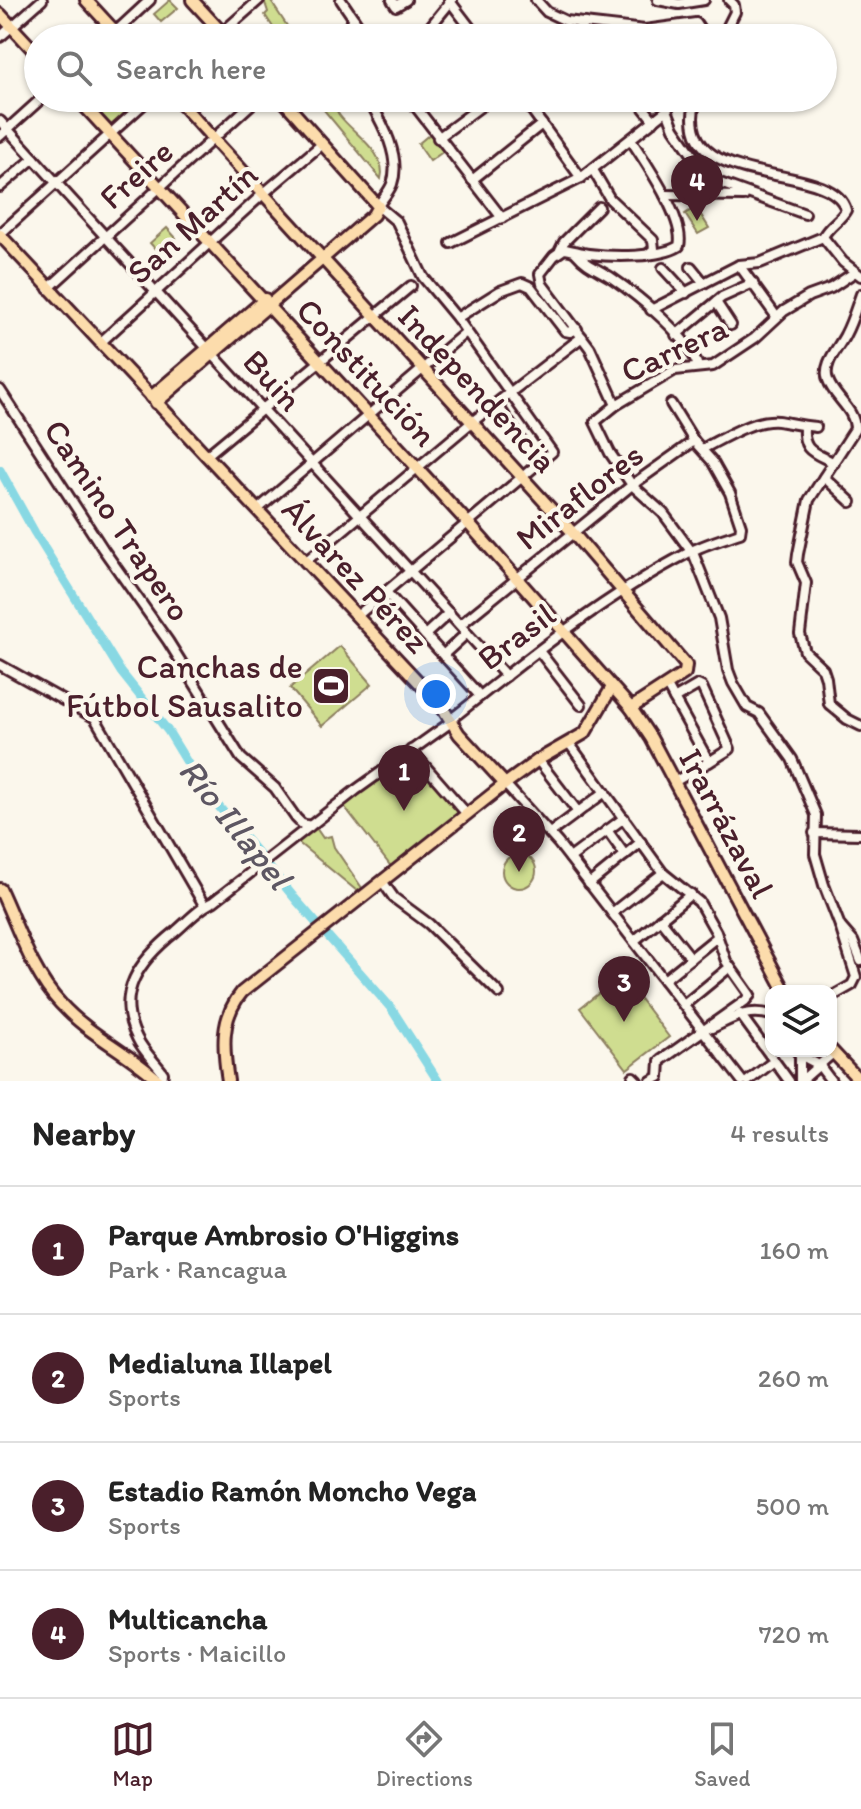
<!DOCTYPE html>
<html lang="en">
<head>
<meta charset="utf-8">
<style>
  body { margin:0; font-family:Itim,sans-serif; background:#f6f6f6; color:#222 }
  .controls { position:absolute; right:24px; bottom:24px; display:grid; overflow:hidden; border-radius:16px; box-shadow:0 2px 6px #0004 }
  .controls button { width:72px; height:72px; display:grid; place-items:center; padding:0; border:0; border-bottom:2px solid #e0e0e0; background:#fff; color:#222; font:40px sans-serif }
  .you { position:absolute; left:436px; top:694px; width:28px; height:28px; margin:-20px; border:6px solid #fff; border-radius:50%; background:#1a73e8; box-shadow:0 0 0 12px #1a73e833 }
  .badge { display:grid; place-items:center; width:52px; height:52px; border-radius:50%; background:#4a1f2b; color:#fff; font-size:26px; font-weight:700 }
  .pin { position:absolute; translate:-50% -66px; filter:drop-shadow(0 2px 4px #0008) }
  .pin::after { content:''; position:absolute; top:42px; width:28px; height:24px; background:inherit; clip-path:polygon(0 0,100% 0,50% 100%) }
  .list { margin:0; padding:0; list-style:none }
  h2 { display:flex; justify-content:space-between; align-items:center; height:104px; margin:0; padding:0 32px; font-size:34px }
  h2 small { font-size:26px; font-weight:400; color:#767676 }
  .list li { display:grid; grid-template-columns:52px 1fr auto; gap:24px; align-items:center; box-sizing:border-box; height:128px; padding:0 32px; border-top:2px solid #e0e0e0 }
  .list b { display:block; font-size:30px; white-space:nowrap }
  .list p { margin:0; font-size:26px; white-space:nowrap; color:#767676 }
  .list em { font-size:26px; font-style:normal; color:#767676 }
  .icon { flex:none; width:44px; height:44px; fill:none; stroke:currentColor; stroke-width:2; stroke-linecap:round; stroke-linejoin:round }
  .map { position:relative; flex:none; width:861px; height:1081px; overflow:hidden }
  .search { position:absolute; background:#fff; box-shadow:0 2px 6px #0004; left:24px; right:24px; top:24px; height:88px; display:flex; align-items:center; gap:20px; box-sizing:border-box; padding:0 28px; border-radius:44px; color:#767676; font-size:30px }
  .sheet { height:616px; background:#fff }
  nav { display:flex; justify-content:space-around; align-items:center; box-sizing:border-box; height:112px; border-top:2px solid #e0e0e0; background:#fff; font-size:22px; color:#767676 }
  nav a { display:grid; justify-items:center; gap:4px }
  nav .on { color:#4a1f2b }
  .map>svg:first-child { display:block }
  .green { fill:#cfdd90; stroke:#8c7e5e; stroke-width:2 }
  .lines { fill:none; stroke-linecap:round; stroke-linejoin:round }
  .river { stroke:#88d8e3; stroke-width:9 }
  .minor-casing { stroke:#4a1f2b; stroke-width:14 }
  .major-casing { stroke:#4a1f2b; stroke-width:16 }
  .minor { stroke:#fbf7ec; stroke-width:8 }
  .major { stroke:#fcdcac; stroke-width:10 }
  .labels { text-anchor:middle; stroke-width:8; stroke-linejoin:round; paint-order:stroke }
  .street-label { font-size:34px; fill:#4a1f2b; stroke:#fbf7ec }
  .poi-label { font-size:34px; fill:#4a1f2b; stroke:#fbf7ec; text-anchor:end }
  .water-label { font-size:36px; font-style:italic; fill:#5d5662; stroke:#fbf7ec }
</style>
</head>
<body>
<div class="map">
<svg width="861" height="1081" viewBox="0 0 861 1081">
  <rect width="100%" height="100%" fill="#fbf7ec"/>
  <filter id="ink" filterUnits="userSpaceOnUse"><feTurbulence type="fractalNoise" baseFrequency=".0125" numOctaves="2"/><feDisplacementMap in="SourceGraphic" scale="16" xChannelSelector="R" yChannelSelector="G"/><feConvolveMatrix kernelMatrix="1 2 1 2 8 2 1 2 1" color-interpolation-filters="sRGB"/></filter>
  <g filter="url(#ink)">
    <!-- green -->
    <g class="green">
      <path d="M170 0 178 8 161 22 154 14Z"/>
      <path d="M264 0H270L295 38H280L265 15 268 12Z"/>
      <path d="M81 98H145L114 127H108Z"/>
      <path d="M314 98H332C334 104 336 111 340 116 354 134 388 154 381 179Z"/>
      <path d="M431 133 444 151 430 161 418 144Z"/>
      <path d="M696 207 709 228 698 234 685 214Z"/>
      <path d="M167 228 176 238 159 253 150 243Z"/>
      <path d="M340 646 372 684 322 726 290 688Z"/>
      <path d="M413 754 464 815 393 869 344 806Z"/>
      <path d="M314 825 323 838 331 836 334 847 362 888 357 891 295 840Z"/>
      <circle cx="519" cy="871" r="17"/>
      <path d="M622 975 669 1037 627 1069 580 1008Z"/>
    </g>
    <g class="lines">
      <!-- river -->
      <path class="river" d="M0 470 35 533 121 672 168 731 201 785 297 901 391 1008 438 1081"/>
      <!-- minor casing -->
      <g class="minor-casing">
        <g id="minor">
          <path d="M341 0 367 38"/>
          <path d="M392 0 396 6 406 0"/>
          <path d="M449 0 478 38"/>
          <path d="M536 0 547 12 566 21 645 30 696 23 702 32 701 38"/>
          <path d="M658 0 679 4 704 0"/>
          <path d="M0 37 42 0"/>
          <path d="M109 38 150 0"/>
          <path d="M216 38 259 0"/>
          <path d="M340 38 354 19"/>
          <path d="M421 38 452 0"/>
          <path d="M571 38 585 23"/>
          <path d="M722 38 735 12 734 5 729 0"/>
          <path d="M409 98 502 218"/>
          <path d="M523 98 581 178"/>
          <path d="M636 98 654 121"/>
          <path d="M667 110 674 128 709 179 805 214"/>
          <path d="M0 121 506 676"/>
          <path d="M0 136 42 98"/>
          <path d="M438 138 492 98"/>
          <path d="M593 170 610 199 653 240 654 249 648 254"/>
          <path d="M472 180 542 124"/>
          <path d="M0 187 34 158"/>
          <path d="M665 195 744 196"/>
          <path d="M0 234 150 98"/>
          <path d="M823 237 843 262 861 276"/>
          <path d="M451 243 581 178 667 110 673 98"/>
          <path d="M560 250 564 242 599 207"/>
          <path d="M576 253C587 266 598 269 612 278 637 295 691 338 698 367"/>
          <path d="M739 265 776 316"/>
          <path d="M691 267 704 283"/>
          <path d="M663 268 686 293"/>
          <path d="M855 272 831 288 809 296 784 311 755 338 713 366 675 370 616 405 595 422 610 453 632 485 663 513 694 555 719 618 728 670 733 683 747 707 759 713 792 759 816 815 815 854 824 885 840 926 853 941 861 961"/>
          <path d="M48 289 258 98"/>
          <path d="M861 294C856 308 852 322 845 335 838 349 822 364 828 380 834 398 855 409 855 429L809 500 798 554 797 562 806 583 800 634 805 652 823 669 826 678 829 704 847 719 861 726"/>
          <path d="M716 302 731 325"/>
          <path d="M651 310 739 265 760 263 823 237C829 225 840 221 846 210 832 157 669 196 696 98"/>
          <path d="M457 318 500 291 522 283 531 287 565 331 570 332 577 329"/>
          <path d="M676 335 722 297 753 283"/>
          <path d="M100 343 264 193 322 144"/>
          <path d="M0 390 103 549 168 641 241 758 275 788 296 818 302 824 310 826"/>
          <path d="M497 404 526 448"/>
          <path d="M616 405 590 348 542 284 540 274 554 256 564 249C573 250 580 253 589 254 612 257 660 258 679 246 686 221 646 163 631 140"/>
          <path d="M804 426C802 452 814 452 834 463"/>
          <path d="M702 449C724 438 752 419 778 421 790 423 803 426 816 427"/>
          <path d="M206 456 411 286"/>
          <path d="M824 477 851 502"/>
          <path d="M257 510 466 332"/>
          <path d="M305 562 472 422 582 337"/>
          <path d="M386 592 480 696"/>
          <path d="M357 616 552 452 457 318 423 277 397 222 378 206C382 199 389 192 392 184 402 156 381 121 368 98"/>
          <path d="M460 625 632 485 694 441"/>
          <path d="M425 635 449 613"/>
          <path d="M539 651 581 705"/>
          <path d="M443 655 467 633"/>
          <path d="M0 665 95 718 204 905"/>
          <path d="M667 686 709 762 674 782"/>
          <path d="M674 699 698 685 702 687 730 749 709 762"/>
          <path d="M569 743 663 873 699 902 716 932 726 961 750 995 745 1001 660 1061 659 1077 651 1081"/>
          <path d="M411 750 467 814"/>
          <path d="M538 760 578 812"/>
          <path d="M505 784 558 843 742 1081"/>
          <path d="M607 830 625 855"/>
          <path d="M550 833 605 792"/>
          <path d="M814 833 860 834"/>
          <path d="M570 858 624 818"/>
          <path d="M382 881 394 898 429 924 499 993"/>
          <path d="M589 884 641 842"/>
          <path d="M612 913 663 873"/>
          <path d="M660 919 691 958"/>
          <path d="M634 941 691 894"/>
          <path d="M664 980 717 937"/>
          <path d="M831 997 852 985 856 977 840 926"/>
          <path d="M685 1004 730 967"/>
          <path d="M740 1014 789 1081"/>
          <path d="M712 1028C733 1018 748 1008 771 1015"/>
          <path d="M797 1051 800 1055 819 1065 831 1081"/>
          <path d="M800 1055V1081"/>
          <path d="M633 1077 637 1081"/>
          <path d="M162 1081 163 1073C155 1062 143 1051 137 1038 114 993 140 960 175 932 187 922 200 907 213 902L356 790 447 725 454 717C528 658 603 597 688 553 704 544 723 539 740 533L741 526 730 493 712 461 694 441 671 404"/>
          <path d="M748 1081 774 1061"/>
          <path d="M801 1081 833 1053"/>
        </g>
      </g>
      <!-- major casing -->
      <g class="major-casing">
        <g id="major">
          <path d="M86 0 121 38"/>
          <path d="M192 0 227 38"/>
          <path d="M0 14 38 55"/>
          <path d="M77 98 468 523 631 708 651 738 785 991"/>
          <path d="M176 98 573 533 686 665 685 673 631 708"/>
          <path d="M281 98 378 206"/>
          <path d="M0 235 442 707 459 734 505 784"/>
          <path d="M151 397 265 299"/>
          <path d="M156 403 373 215 378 206"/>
          <path d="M0 889C18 927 32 974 61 1004 89 1035 129 1053 159 1081"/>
          <path d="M831 1050 860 1081"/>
          <path d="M228 1081C223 1049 220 1018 242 992L505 784 538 760 585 733 612 687"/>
        </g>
      </g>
      <!-- minor -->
      <use href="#minor" class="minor"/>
      <!-- major -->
      <use href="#major" class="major"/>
    </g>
  </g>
  <!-- icons -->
  <defs>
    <g id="stadium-square" transform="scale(2)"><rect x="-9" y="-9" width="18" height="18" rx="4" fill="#4a1f2b" stroke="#fbf7ec"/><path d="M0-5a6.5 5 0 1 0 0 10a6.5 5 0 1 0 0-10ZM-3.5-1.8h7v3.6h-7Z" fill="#fff"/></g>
  </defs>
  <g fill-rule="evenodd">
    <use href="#stadium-square" x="331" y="686"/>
  </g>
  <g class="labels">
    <!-- street labels -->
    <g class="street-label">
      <text transform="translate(136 174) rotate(-42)" y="12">Freire</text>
      <text transform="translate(192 223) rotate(-42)" y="12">San Martín</text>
      <text transform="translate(674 349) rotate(-25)" y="12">Carrera</text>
      <text transform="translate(367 372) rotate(47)" y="12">Constitución</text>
      <text transform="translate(273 380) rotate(48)" y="12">Buin</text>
      <text transform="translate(478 388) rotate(47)" y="12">Independencia</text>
      <text transform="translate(579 496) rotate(-38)" y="12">Miraflores</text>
      <text transform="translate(118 520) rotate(56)" y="12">Camino Trapero</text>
      <text transform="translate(356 575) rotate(47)" y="12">Álvarez Pérez</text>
      <text transform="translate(516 636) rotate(-37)" y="12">Brasil</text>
      <text transform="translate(727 823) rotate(62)" y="12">Irarrázaval</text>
    </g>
    <!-- poi labels -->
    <g class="poi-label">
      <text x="303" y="678">Canchas de<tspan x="303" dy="39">Fútbol Sausalito</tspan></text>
    </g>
    <!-- water labels -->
    <g class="water-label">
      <text transform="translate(236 823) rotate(51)" y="13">Río Illapel</text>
    </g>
  </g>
</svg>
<div class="controls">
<button><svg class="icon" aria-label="layers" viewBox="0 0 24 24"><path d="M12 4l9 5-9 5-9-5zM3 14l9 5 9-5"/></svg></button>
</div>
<div class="you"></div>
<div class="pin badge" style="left:404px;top:811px">1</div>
<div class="pin badge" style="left:519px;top:872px">2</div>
<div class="pin badge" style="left:624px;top:1022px">3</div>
<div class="pin badge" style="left:697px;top:221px">4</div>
<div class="search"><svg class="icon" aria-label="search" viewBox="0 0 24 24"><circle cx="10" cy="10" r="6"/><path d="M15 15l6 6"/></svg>Search here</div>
</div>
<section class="sheet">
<h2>Nearby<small>4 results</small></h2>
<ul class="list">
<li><span class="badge">1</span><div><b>Parque Ambrosio O'Higgins</b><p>Park · Rancagua</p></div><em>160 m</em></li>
<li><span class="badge">2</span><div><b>Medialuna Illapel</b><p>Sports</p></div><em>260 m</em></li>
<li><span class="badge">3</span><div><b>Estadio Ramón Moncho Vega</b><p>Sports</p></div><em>500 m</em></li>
<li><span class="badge">4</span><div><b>Multicancha</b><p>Sports · Maicillo</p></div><em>720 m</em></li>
</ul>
</section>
<nav>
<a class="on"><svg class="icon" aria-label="map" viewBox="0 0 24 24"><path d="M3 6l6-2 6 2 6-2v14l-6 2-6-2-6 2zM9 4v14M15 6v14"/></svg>Map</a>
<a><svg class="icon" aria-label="directions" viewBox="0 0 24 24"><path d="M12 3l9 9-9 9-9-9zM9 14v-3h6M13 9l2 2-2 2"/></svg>Directions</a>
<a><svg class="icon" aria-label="saved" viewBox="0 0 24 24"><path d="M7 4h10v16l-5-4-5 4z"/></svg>Saved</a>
</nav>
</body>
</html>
